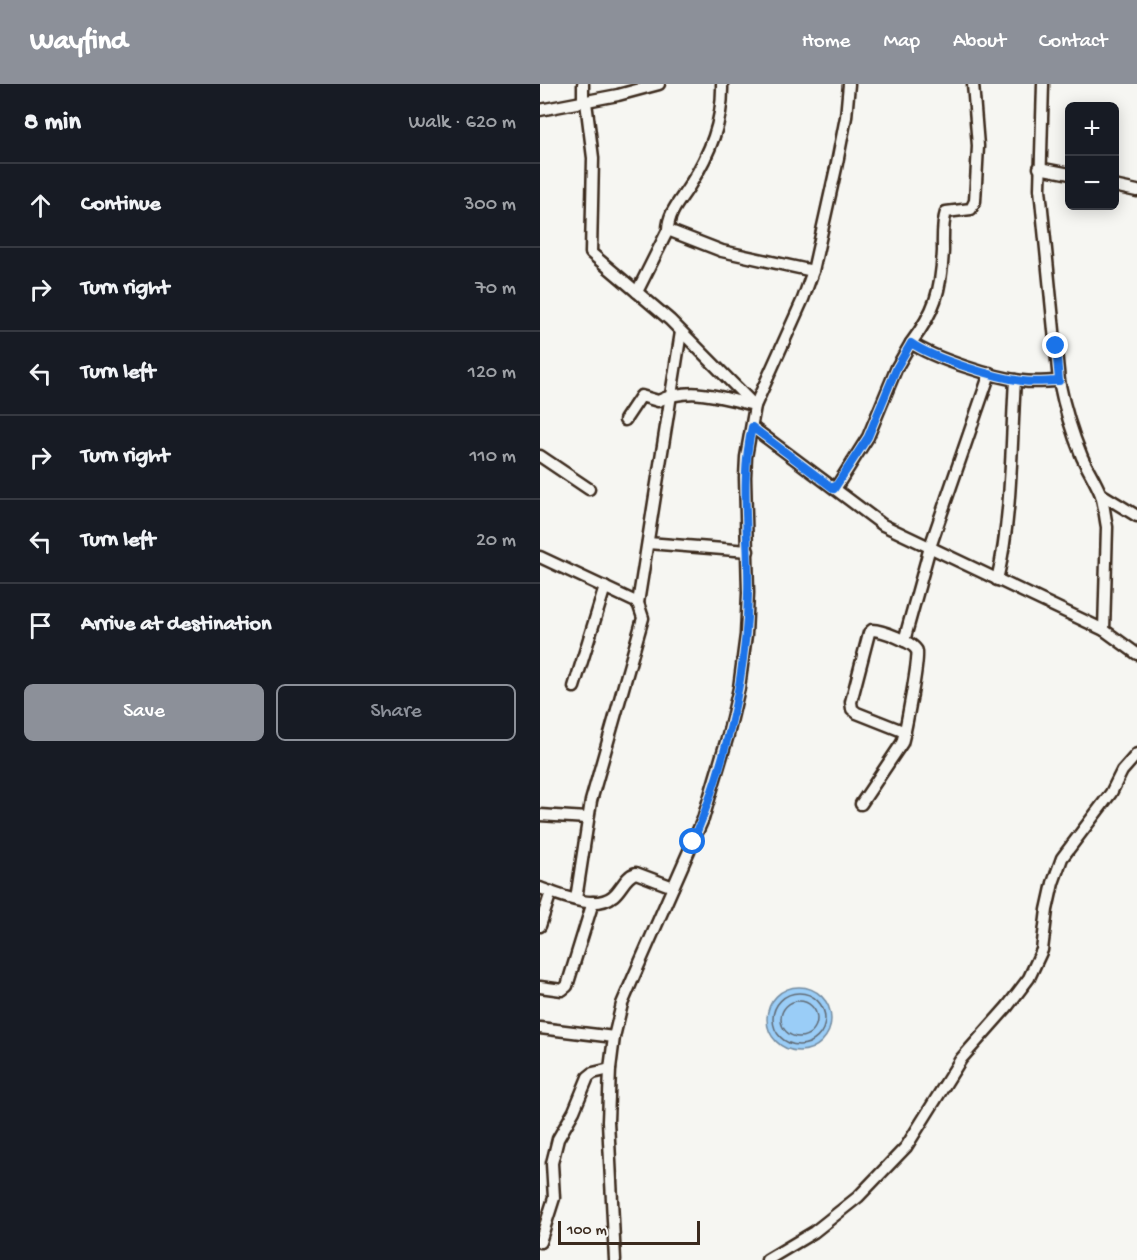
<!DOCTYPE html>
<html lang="en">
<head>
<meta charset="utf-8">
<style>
  body { margin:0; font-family:"Gochi Hand",sans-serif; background:#20242c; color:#f1f3f6 }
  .controls { position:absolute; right:18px; top:18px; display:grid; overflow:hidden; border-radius:9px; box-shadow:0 3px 15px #0003 }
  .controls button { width:54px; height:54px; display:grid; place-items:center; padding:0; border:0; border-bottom:2px solid #363941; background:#171b24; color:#f1f3f6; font:30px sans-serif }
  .scale { position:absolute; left:18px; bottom:15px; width:142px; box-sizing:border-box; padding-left:6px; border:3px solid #3b2a1e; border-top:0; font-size:16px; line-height:21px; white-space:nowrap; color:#3b2a1e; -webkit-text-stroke:4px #f6f6f2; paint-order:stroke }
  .stop { position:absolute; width:18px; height:18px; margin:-14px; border:4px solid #1a73e8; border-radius:50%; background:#fff }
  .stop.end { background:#1a73e8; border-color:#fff; box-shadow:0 2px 6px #0008 }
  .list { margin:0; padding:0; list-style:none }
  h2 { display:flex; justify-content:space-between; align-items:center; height:78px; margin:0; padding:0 24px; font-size:26px }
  h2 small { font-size:20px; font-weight:400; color:#9ea1a6 }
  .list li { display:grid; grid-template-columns:39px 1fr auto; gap:18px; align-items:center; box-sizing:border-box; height:84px; padding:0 24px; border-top:2px solid #363941 }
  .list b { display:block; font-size:22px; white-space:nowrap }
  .list em { font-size:20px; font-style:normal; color:#9ea1a6 }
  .actions { display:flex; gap:12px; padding:18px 24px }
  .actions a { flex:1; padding:14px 0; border:2px solid #8c9099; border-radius:9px; text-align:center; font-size:21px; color:#8c9099 }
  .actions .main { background:#8c9099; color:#fff }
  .icon { flex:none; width:33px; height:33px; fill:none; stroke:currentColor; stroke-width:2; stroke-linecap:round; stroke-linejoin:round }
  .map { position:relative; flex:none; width:597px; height:1176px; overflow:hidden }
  header { display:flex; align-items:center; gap:36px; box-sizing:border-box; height:84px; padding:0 30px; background:#8c9099; color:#fff }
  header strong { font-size:28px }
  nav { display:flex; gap:33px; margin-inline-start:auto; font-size:21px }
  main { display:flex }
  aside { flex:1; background:#171b24 }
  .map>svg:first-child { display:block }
  .water { fill:#9acdf7; stroke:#748ca0; stroke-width:1.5 }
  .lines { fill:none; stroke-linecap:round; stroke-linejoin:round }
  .shore { stroke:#616b75; stroke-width:1.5 }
  .minor-casing { stroke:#3b2a1e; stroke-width:15 }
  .minor { stroke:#f6f6f2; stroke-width:10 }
  .route { stroke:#1a73e8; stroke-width:8 }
</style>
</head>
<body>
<header>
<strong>Wayfind</strong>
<nav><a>Home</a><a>Map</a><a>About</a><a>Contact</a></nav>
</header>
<main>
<aside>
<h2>8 min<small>Walk · 620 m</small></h2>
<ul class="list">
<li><svg class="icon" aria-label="ahead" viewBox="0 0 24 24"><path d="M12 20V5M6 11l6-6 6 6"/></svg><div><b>Continue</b></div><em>300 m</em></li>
<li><svg class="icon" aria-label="right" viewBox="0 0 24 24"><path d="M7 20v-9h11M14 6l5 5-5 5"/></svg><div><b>Turn right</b></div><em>70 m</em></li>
<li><svg class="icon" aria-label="left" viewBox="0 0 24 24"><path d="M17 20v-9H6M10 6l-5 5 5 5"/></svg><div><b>Turn left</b></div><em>120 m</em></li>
<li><svg class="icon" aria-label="right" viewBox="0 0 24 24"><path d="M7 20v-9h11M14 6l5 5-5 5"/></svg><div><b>Turn right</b></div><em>110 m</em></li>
<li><svg class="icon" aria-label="left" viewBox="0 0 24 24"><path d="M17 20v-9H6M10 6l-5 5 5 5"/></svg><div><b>Turn left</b></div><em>20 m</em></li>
<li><svg class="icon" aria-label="arrive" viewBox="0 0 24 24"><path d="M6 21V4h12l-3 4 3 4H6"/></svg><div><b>Arrive at destination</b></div></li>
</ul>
<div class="actions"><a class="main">Save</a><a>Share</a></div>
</aside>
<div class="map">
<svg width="597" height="1176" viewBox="0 0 597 1176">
  <rect width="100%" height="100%" fill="#f6f6f2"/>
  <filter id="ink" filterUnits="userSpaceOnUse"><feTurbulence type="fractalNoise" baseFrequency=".0167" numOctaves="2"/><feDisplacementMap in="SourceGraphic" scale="12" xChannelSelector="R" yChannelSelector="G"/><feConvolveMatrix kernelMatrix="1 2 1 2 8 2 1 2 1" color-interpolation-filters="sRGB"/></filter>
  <g filter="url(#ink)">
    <!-- water -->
    <circle class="water" cx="259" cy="935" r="32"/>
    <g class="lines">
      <!-- shore -->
      <g class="shore">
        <circle cx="259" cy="935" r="26"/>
        <circle cx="259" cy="935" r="18"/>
      </g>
      <!-- minor casing -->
      <g class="minor-casing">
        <g id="minor">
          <path d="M43 0V18"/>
          <path d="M182 0C183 38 170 69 150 101 141 116 128 128 128 146L182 167 273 187"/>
          <path d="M433 0 438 62 435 117 431 125 406 128C402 140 403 154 403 167 401 207 395 227 371 259 395 275 453 293 482 297 494 299 507 297 519 297"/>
          <path d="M503 0 500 105 519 297C524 322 532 349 542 373 548 386 556 398 561 411 564 421 565 433 567 443L564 546 597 570"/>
          <path d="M46 18 53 74 51 169 130 236 215 322"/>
          <path d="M0 26 78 11 119 0"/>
          <path d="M499 84 530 90"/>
          <path d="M574 102 597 107"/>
          <path d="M97 208 128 146"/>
          <path d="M85 336 101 312 118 317C153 301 180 314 215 321"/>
          <path d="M212 343 343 441 564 546"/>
          <path d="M0 372 49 405"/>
          <path d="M295 405 328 353 357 283 371 259"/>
          <path d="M561 410 597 432"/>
          <path d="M108 459 208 467"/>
          <path d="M0 473 98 519 141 248"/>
          <path d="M457 496C472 435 471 359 475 296"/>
          <path d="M364 557 390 463 450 289"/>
          <path d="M34 603 65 503"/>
          <path d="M321 720 362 659C365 649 380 572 377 567 373 558 342 546 332 546L329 549 311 618 312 625 317 629 365 648"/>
          <path d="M0 731 47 734"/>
          <path d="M0 804C19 811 55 827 73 812 82 805 85 792 96 789L133 803"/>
          <path d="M36 815 51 717 103 534 98 519"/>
          <path d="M0 842 11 808"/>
          <path d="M0 903 22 906 27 902 53 818"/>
          <path d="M0 944 74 953"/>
          <path d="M0 1158 14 1114 12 1079 18 1055 34 1027 48 993 53 989 70 985"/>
          <path d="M75 1176 68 1037 70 985 74 953 82 920 94 892 163 735 188 651 199 604 206 551 208 509 205 393 206 373 215 322 263 215 273 187 296 84 306 33 309 0"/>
          <path d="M227 1176 274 1148 318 1113 366 1063 421 975 467 923 489 894 502 866 507 826 513 799 522 774 571 709 582 687 597 670"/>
        </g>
      </g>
      <!-- minor -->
      <use href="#minor" class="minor"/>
    </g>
  </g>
  <g class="lines" filter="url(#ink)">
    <!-- route -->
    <path class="route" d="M153 758C185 680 206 596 208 511 210 455 199 398 212 343L294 405 328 353 357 283 371 259C394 275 454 293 482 297 494 299 507 297 519 297L516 262"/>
  </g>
</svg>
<div class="controls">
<button>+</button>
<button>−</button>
</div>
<div class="scale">100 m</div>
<div class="stop" style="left:153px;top:758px"></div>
<div class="stop end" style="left:516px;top:262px"></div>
</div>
</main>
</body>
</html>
